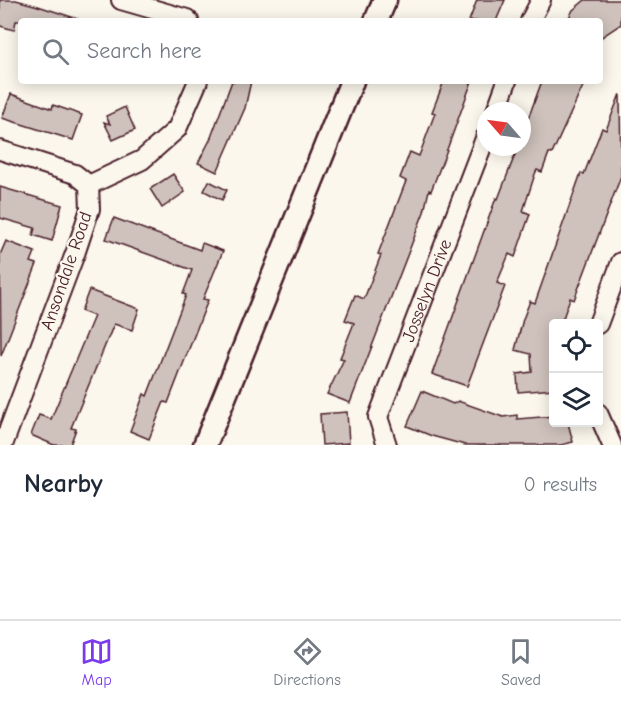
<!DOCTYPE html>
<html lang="en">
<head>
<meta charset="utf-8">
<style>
  body { margin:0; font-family:"Comic Neue",sans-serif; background:#f2f2f3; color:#1f2937 }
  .controls { position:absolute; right:18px; bottom:18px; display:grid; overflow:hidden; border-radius:6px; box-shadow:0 3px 15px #0003 }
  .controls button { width:54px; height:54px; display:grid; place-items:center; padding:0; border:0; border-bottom:2px solid #e0e1e3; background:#fff; color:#1f2937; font:30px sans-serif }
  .compass { position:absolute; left:477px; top:102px; width:54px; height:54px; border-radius:50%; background:#fff; box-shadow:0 3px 15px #0003; rotate:298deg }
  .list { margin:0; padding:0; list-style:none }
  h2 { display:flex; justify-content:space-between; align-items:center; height:78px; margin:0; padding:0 24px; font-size:26px }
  h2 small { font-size:20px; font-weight:400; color:#747a83 }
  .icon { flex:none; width:33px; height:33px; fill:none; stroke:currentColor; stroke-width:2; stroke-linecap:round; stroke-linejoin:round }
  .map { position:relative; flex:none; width:621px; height:445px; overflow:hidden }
  .search { position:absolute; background:#fff; box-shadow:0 3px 15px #0003; left:18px; right:18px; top:18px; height:66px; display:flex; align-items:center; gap:15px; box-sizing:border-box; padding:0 21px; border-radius:6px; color:#747a83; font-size:22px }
  .sheet { height:174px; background:#fff }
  nav { display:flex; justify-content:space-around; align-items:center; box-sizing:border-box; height:84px; border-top:2px solid #e0e1e3; background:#fff; font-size:16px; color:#747a83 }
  nav a { display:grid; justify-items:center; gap:3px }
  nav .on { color:#7c3aed }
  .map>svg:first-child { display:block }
  .building { fill:#cfc2bc; stroke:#4a1f2b; stroke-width:1.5 }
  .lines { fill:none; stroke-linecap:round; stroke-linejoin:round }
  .minor-casing { stroke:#4a1f2b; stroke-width:22 }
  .major-casing { stroke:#4a1f2b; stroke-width:27 }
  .minor { stroke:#fbf7ec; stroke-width:18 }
  .major { stroke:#fbf7ec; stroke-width:22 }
  .labels { text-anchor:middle; stroke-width:4.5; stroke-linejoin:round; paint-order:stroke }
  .street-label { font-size:18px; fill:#4a1f2b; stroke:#fbf7ec }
</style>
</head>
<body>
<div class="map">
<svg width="621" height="445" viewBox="0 0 621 445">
  <rect width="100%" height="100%" fill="#fbf7ec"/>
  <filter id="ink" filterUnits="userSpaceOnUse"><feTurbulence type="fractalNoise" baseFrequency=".0167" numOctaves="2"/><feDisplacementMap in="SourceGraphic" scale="12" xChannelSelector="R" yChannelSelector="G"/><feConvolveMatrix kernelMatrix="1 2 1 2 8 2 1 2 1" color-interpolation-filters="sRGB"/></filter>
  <g filter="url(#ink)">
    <!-- building -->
    <g class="building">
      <path d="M0 0H16L38 6 78 19V21H16L14 30 0 26Z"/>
      <path d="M477 0H505L496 21H469Z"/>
      <path d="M585 0H621V24L600 38V21H567L573 10Z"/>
      <path d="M232 81H251L245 108 217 172 198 163 210 140Z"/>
      <path d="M444 81H472L445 155 431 191 429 190 424 212 350 403 327 394 344 359 340 358 354 323 345 320 355 295 364 299 381 255 378 254 406 181 400 178 410 152 419 156 435 113 432 112Z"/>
      <path d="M542 81H575L584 84 552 154 549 153 542 172 537 170 535 174 523 211 530 214 515 257 509 254 497 283 505 286 467 386 432 374 496 198 498 199 518 147H522V135Z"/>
      <path d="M11 94 52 109 53 105 82 115 73 140 2 118Z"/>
      <path d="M620 94 621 176 574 300 570 298 561 324H554V389L518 392 517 374 532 372 531 354 515 350 523 319 530 301 535 303 581 173 584 174 602 128 606 130Z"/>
      <path d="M125 107 135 130 113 140 104 122 110 124 106 116Z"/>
      <path d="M173 174 185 192 162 208 150 189Z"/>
      <path d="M209 181 227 190 222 200 204 191Z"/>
      <path d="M0 187 62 205 52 241 33 235 35 228 0 218Z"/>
      <path d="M114 218 200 250 202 243 223 251 203 299 208 300 187 354 168 403 164 402 149 439 130 431 144 394 147 396 186 295 183 294 192 270 106 239Z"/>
      <path d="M6 241 35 252 31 262 37 264 1 356 0 255Z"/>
      <path d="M89 290 139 309 132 330 114 324 71 428 76 429 70 445H54L31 435 39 415 51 419 94 316 81 311Z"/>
      <path d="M422 391 453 404 458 401 503 417 517 415V419L554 416V423H568L573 442 561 445H465L432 436 407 426Z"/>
      <path d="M347 412 349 443 322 445 320 414Z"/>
    </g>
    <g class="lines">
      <!-- minor casing -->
      <g class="minor-casing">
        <g id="minor">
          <path d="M121 0 187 19 189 21"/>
          <path d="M530 21 541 0"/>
          <path d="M496 111 507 81"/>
          <path d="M0 150 75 174 89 185 90 209 76 251 3 445"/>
          <path d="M89 185 142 160 177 129 198 81"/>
          <path d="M598 324 621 262"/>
          <path d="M598 413 612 445"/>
          <path id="s1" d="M387 445 378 417 486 136"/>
        </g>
      </g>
      <!-- major casing -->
      <g class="major-casing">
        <g id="major">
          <path d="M376 21 385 0"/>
          <path d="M205 445 352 81"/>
        </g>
      </g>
      <!-- minor -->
      <use href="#minor" class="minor"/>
      <!-- major -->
      <use href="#major" class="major"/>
    </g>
  </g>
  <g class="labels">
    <!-- street labels -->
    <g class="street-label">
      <text transform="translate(66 271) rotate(-71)" y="6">Ansondale Road</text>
      <text dy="6" stroke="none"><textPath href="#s1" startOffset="165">Josselyn Drive</textPath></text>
    </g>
  </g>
</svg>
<div class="controls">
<button><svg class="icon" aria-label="locate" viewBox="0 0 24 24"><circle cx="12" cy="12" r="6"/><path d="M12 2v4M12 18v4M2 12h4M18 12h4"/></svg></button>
<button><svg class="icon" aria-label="layers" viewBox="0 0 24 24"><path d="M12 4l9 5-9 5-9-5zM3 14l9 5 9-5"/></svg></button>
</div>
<svg class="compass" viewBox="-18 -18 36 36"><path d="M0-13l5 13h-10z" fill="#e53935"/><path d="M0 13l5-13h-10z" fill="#747a83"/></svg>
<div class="search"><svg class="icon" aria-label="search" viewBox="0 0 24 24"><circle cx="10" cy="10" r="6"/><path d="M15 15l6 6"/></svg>Search here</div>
</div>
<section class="sheet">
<h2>Nearby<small>0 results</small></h2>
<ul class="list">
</ul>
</section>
<nav>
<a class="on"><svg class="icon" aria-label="map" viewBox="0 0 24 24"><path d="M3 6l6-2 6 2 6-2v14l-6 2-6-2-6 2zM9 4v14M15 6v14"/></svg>Map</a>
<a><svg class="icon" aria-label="directions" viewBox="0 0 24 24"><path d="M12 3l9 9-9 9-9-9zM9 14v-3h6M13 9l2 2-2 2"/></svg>Directions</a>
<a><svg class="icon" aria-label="saved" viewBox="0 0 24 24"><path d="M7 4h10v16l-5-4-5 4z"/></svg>Saved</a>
</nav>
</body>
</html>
